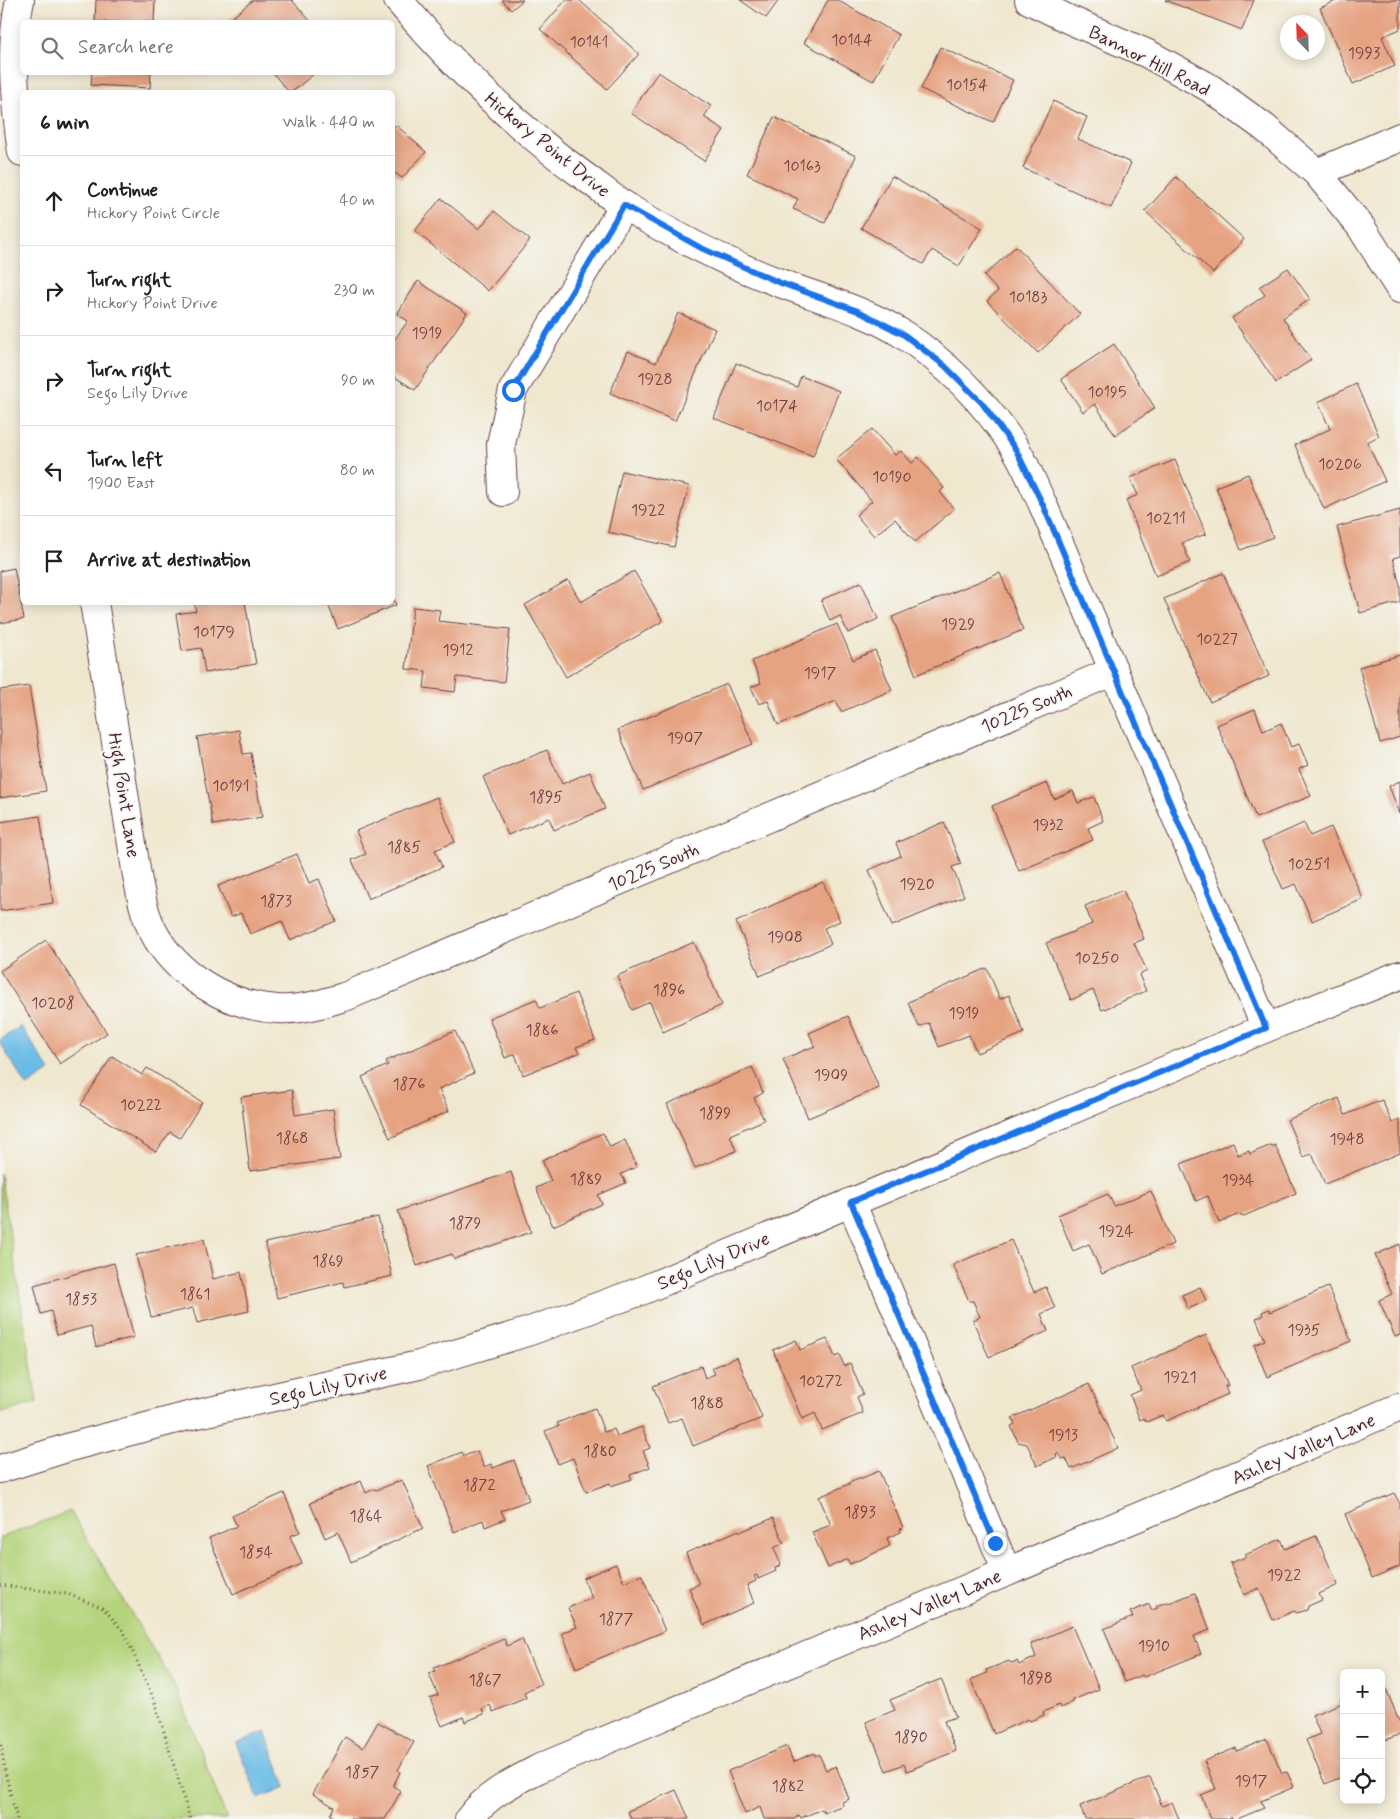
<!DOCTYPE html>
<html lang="en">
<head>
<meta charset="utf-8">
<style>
  body { margin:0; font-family:Mynerve,sans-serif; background:#f6f6f6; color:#202124 }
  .controls { position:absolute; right:15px; bottom:15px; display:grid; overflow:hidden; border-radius:8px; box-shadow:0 2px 12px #0003 }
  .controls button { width:45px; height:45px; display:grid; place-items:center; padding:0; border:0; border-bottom:1px solid #e0e0e0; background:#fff; color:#202124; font:25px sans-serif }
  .compass { position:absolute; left:1280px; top:15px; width:45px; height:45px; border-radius:50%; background:#fff; box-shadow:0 2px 12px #0003; rotate:337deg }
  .stop { position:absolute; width:15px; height:15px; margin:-11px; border:4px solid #1a73e8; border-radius:50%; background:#fff }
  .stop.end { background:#1a73e8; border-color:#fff; box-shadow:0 1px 5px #0008 }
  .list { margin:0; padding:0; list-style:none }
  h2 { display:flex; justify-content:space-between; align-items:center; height:65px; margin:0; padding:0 20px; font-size:21px }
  h2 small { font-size:16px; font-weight:400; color:#757577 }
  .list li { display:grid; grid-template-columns:32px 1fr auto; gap:15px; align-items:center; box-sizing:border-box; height:90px; padding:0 20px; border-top:1px solid #e0e0e0 }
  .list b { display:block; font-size:19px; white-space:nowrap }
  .list p { margin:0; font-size:16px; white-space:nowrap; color:#757577 }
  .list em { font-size:16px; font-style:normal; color:#757577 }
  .icon { flex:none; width:28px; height:28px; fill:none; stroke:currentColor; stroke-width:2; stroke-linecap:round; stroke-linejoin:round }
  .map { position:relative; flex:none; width:1400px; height:1819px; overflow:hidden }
  .search { position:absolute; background:#fff; box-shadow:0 2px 12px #0003; left:20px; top:20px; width:375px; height:55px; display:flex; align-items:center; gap:12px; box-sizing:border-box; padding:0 18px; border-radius:8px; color:#757577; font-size:19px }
  .panel { position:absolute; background:#fff; box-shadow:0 2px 12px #0003; left:20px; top:90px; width:375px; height:515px; border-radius:8px }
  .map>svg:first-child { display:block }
  .green { fill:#b4d47b; stroke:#7f7a53 }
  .water { fill:#6abce6; stroke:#5a6e88 }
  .building { fill:#e6a382 }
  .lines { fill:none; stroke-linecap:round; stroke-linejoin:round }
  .minor-casing { stroke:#633d44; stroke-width:30 }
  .tertiary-casing { stroke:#633d44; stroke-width:30 }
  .path { stroke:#633d44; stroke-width:3; stroke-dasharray:1 4; stroke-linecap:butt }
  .minor { stroke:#fff; stroke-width:28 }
  .tertiary { stroke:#fff; stroke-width:28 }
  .route { stroke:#1a73e8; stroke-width:6 }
  .labels { text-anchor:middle; stroke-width:4; stroke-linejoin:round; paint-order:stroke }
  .number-label { font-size:16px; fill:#714041 }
  .street-label { font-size:19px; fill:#4a1f2b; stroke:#f6f6f2 }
</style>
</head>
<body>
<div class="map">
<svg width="1400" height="1819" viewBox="0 0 1400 1819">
  <rect width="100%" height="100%" fill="#f6f6f2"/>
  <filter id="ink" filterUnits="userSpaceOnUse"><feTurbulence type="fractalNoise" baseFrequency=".02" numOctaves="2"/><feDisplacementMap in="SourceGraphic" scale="10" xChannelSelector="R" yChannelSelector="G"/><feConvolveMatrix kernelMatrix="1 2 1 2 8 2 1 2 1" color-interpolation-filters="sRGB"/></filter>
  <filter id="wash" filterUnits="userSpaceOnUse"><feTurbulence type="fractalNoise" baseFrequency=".0096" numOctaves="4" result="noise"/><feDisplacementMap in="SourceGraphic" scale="20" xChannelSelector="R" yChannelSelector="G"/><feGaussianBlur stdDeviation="1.12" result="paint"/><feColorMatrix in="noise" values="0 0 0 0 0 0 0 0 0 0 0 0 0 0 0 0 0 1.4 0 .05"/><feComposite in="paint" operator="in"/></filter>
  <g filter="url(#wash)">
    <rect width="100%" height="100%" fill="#f0e7cf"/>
    <!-- green -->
    <g class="green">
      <path d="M0 1173 37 1402 0 1414Z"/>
      <path d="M70 1511 175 1686 227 1819H0V1538Z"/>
    </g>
    <!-- water -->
    <g class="water">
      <path d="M21 1026 50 1071 27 1086 0 1043V1040Z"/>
      <path d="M265 1732 286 1787 258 1798 236 1743Z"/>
    </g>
    <g id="blocks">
      <!-- building -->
      <g class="building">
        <path d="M96 0H155L154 22H95Z"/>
        <path d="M253 0H292L311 22H230L228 21Z"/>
        <path d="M502 0H523L511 10Z"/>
        <path d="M566 0H579L639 54 607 89 540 29Z"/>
        <path d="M740 0H779L766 18Z"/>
        <path d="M828 0H837L899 35 873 81 804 43Z"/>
        <path d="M1165 0H1254L1242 30Z"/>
        <path d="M1338 0H1400V29L1382 37 1395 66 1353 84 1320 8Z"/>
        <path d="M940 47 1013 80 993 122 921 89Z"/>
        <path d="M92 72H151L150 88 91 85Z"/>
        <path d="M272 72H316L292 92H289Z"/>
        <path d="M658 72 711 106 704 117 724 130 704 161 631 113Z"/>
        <path d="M1053 101 1087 117 1078 139 1131 163 1111 208 1023 168Z"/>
        <path d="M774 117 856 156 825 223 793 209 798 199 747 174Z"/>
        <path d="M396 125 426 152 402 178 395 173 392 176V129Z"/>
        <path d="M892 176 982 228 959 266 932 250 923 264 861 228Z"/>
        <path d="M1176 177 1244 239 1213 273 1145 211Z"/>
        <path d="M441 198 479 229 494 211 530 240 488 291 415 231Z"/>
        <path d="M1016 246 1080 314 1038 353 987 301 998 291 984 276Z"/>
        <path d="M1288 268 1310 299 1283 318 1311 360 1276 383 1232 318 1265 295 1259 287Z"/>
        <path d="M418 281 467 313 415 390 392 375V343L408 321 397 314Z"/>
        <path d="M678 313 715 329 675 421 610 393 628 351 656 363Z"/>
        <path d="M1114 344 1155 408 1115 435 1095 404 1083 412 1061 379Z"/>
        <path d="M736 363 797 387 801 376 839 391 813 456 714 418Z"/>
        <path d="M1356 384 1379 436 1367 442 1385 481 1324 509 1295 445 1330 429 1318 402Z"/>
        <path d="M872 429 895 455 901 451 912 463 918 457 944 488 940 492 954 509 915 542 895 519 874 536 856 515 872 501 836 459Z"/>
        <path d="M1175 460 1206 534 1182 543 1190 562 1156 576 1126 500 1138 495 1130 478Z"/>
        <path d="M622 471 689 486 674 547 608 532Z"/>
        <path d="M1248 474 1273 537 1241 550 1216 487Z"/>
        <path d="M1400 510V556L1393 558 1400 585V602L1360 613 1337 527Z"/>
        <path d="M14 568 24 619 0 623V571Z"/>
        <path d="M634 571 663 621 566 677 525 605 568 580 581 602Z"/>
        <path d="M1000 573 1023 630 916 675 892 617Z"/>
        <path d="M1223 573 1269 676 1210 702 1164 599Z"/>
        <path d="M861 582 878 619 848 633 840 616 830 621 821 600Z"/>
        <path d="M393 597 396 605 338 629 327 602H392Z"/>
        <path d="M194 602H245L256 664 205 673 201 648 182 651 176 614 196 611Z"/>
        <path d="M413 607 440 610 438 621 510 629 504 682 457 677 455 692 424 688 426 671 406 669Z"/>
        <path d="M837 624 853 660 875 650 892 690 841 712 836 701 778 725 768 701 759 704 751 687 761 683 752 661Z"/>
        <path d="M1400 655V737L1380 743 1359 667Z"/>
        <path d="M727 684 753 744 643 790 618 730Z"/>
        <path d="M29 686 46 791 0 798V690Z"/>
        <path d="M1255 709 1263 731 1281 723 1291 747 1299 744 1308 765 1299 769 1311 796 1256 818 1217 725Z"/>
        <path d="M239 730 243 754 251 753 262 817 213 825 197 737Z"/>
        <path d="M547 750 562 784 590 772 605 809 554 830 549 818 508 835 483 777Z"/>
        <path d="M1400 781V814L1389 786Z"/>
        <path d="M1047 783 1054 799 1073 791 1078 803 1094 797 1103 821 1088 828 1093 840 1019 871 992 806Z"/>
        <path d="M437 797 455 842 435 850 442 867 368 899 352 860 366 854 356 831Z"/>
        <path d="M40 816 53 903 0 911V822Z"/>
        <path d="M944 822 961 864 952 867 964 896 892 926 869 870 901 856 896 843Z"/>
        <path d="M1304 823 1310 836 1331 827 1363 899 1312 921 1296 884 1283 889 1262 842Z"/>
        <path d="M297 854 309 883 319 879 336 921 290 940 282 921 250 934 241 913 231 917 218 886Z"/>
        <path d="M823 882 840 921 824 928 831 944 760 976 736 922Z"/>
        <path d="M1123 890 1144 939 1134 943 1147 971 1139 975 1146 991 1102 1010 1093 990 1071 1000 1046 943 1092 924 1085 906Z"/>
        <path d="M46 940 107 1033 60 1064 0 971Z"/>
        <path d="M694 942 722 1005 663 1032 650 1002 632 1010 617 976Z"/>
        <path d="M987 968 1000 999 1009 995 1024 1033 977 1053 969 1035 939 1047 929 1023 919 1027 908 1002Z"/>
        <path d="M576 993 595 1040 576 1047 579 1053 523 1075 515 1054 505 1058 489 1018 536 999 540 1008Z"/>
        <path d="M848 1016 879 1088 808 1118 783 1059 815 1046 809 1033Z"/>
        <path d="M455 1031 474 1073 439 1089 449 1111 390 1138 362 1077 388 1065 386 1061Z"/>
        <path d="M112 1056 142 1075 147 1068 202 1102 180 1138 170 1132 156 1152 81 1105Z"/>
        <path d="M752 1067 763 1093 754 1098 764 1120 730 1135 736 1151 695 1168 667 1104Z"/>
        <path d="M292 1090 295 1115 333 1109 340 1159 250 1171 241 1097Z"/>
        <path d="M1339 1098 1345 1115 1382 1100 1392 1123 1400 1120V1153L1325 1184 1312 1154 1303 1157 1287 1120Z"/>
        <path d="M603 1133 610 1147 625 1140 637 1167 621 1174 626 1183 598 1195 602 1204 553 1226 536 1188 551 1181 542 1160Z"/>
        <path d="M1233 1142 1238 1155 1249 1151 1250 1154 1271 1145 1272 1147 1275 1145 1296 1193 1244 1216 1239 1214 1219 1223 1208 1196 1196 1201 1181 1164Z"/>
        <path d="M511 1172 531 1232 454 1259 452 1254 417 1266 398 1211Z"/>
        <path d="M1151 1191 1173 1244 1102 1274 1089 1244 1073 1251 1058 1215 1108 1194 1114 1206Z"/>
        <path d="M378 1217 392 1276 344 1287 343 1282 277 1298 265 1243Z"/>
        <path d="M204 1239 213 1279 241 1272 249 1311 197 1323 193 1308 151 1317 136 1255Z"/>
        <path d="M1011 1240 1034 1292 1046 1287 1055 1308 1041 1314 1048 1331 989 1357 973 1321 980 1317 973 1301H969L953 1265Z"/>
        <path d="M1400 1244V1335L1395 1337 1379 1300 1392 1294 1375 1255Z"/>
        <path d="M114 1263 134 1337 96 1347 91 1326 57 1335 51 1311 41 1314 34 1285Z"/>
        <path d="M1200 1287 1206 1301 1188 1309 1182 1295Z"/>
        <path d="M1328 1287 1351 1341 1267 1377 1254 1345 1265 1340 1256 1318 1263 1316 1262 1312 1269 1309 1270 1312Z"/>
        <path d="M1206 1335 1228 1385 1225 1386 1228 1394 1166 1421 1163 1415 1146 1422 1144 1418 1140 1420 1130 1395 1141 1390 1131 1368Z"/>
        <path d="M827 1339 835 1357 840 1355 844 1366 850 1363 863 1394 857 1397 863 1413 822 1430 815 1413 802 1419 773 1350 796 1340 800 1350Z"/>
        <path d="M737 1357 762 1418 693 1446 682 1418 668 1423 653 1386 701 1366 705 1378 715 1374 712 1368Z"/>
        <path d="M1089 1384 1118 1448 1071 1469 1066 1458 1062 1459 1058 1453 1056 1454 1057 1457 1037 1466 1027 1444 1018 1442 1011 1426 1015 1424 1012 1418Z"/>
        <path d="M595 1408 604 1432 614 1429 617 1436 642 1427 650 1448 643 1451 650 1467 630 1475 632 1479 611 1486 610 1483 586 1492 573 1458 558 1464 545 1431 559 1426 557 1423Z"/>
        <path d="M477 1451 484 1467 491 1464 493 1468 514 1460 529 1500 501 1511 505 1519 485 1527 483 1520 454 1532 428 1466 462 1452 464 1456Z"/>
        <path d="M879 1471 903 1528 900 1529 901 1532 887 1538 890 1546 850 1564 847 1559 828 1568 812 1532 831 1525 819 1497 849 1484 851 1481 859 1478H862Z"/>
        <path d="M402 1480 423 1528 351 1562 338 1532 325 1538 310 1503 361 1481 366 1493 374 1489 377 1490Z"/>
        <path d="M284 1493 300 1532 290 1536 302 1564 233 1594 209 1538 237 1526 232 1516Z"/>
        <path d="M1394 1493 1400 1504V1566L1372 1578 1345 1514Z"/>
        <path d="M773 1518 784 1543 774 1548 781 1565 775 1568 776 1571 758 1579 757 1575 754 1576 756 1581 747 1585 754 1603 704 1625 689 1588 699 1584 686 1553 739 1530 740 1532Z"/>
        <path d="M1316 1536 1338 1585 1319 1594 1322 1600 1308 1606 1307 1610 1297 1613 1294 1611 1273 1620 1259 1588 1244 1595 1230 1563 1246 1557 1245 1555 1281 1539 1285 1549Z"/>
        <path d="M616 1564 624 1582 642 1575 665 1631 576 1668 562 1633 577 1627 568 1608 592 1598 583 1578Z"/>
        <path d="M1195 1593 1210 1630 1194 1636 1201 1654 1144 1677 1142 1675 1125 1682 1104 1629 1133 1617 1130 1612 1149 1604 1151 1610 1158 1608 1156 1606 1167 1602 1169 1603Z"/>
        <path d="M1072 1626 1099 1689 1073 1700V1702L1060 1708 1059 1705 1043 1712 1044 1715 1030 1721 1028 1719 994 1734 971 1680 987 1673 986 1670 1009 1661 1011 1663 1017 1661 1019 1665 1036 1657 1031 1644Z"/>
        <path d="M504 1639 507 1646 522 1639 541 1684 524 1692 526 1698 493 1712 490 1705 482 1709 484 1714 465 1722 463 1717 442 1726 430 1698 438 1695 429 1674 435 1671 434 1668Z"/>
        <path d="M941 1679 956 1717 944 1721 956 1751 907 1771 904 1764 886 1771 866 1722 895 1710 890 1700Z"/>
        <path d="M1386 1689 1400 1723V1734L1381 1742V1691Z"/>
        <path d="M1344 1698V1776L1325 1784 1306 1740 1320 1734 1312 1715 1342 1703 1340 1699Z"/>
        <path d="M378 1722 414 1742 398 1770 400 1772 393 1786 401 1791 385 1819H337L330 1815 334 1807 313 1794 345 1737 363 1748Z"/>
        <path d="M1267 1739 1282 1773 1287 1772 1294 1787 1261 1801 1264 1808 1237 1819H1232L1231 1817 1226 1819H1211L1201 1795 1216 1789 1204 1761 1236 1748 1237 1751Z"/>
        <path d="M787 1746 793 1762 814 1753 815 1756 819 1754 826 1770 836 1766 849 1799 842 1802 843 1805 824 1813 822 1809 801 1818 799 1815 794 1819H764L760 1807 745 1814 728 1771Z"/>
        <path d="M1150 1777 1162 1806 1172 1802 1179 1819H1085L1080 1806Z"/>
        <path d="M676 1790 689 1819H631L628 1811Z"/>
      </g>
    </g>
  </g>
  <g filter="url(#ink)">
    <use href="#blocks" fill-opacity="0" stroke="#633d44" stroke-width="1"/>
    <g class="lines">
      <!-- minor casing -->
      <g class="minor-casing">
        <g id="minor">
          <path d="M20 0C9 50 15 102 22 152"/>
          <path d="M398 0C454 66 515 126 584 176 598 186 611 197 625 206 674 236 727 263 780 283 821 299 866 310 904 335 948 364 986 404 1015 448 1026 465 1034 486 1043 505L1266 1028"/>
          <path d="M1029 0 1070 20 1148 54 1210 88 1265 128 1317 173 1361 227 1400 289"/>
          <path d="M1317 173 1400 137"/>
          <path d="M503 492 501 444 513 390 624 205"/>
          <path d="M94 602 137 876C141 895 144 914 153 931 175 975 228 1006 277 1009 301 1011 324 1003 347 996L1114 671"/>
          <path d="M851 1202 1007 1572"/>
          <path d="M469 1819C487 1794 515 1781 542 1767L1400 1407"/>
        </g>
      </g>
      <!-- tertiary casing -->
      <g class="tertiary-casing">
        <path id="tertiary" d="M0 1469 70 1447 188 1416 419 1365 530 1331 641 1291 1266 1028 1400 975"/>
      </g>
      <!-- path -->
      <g class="path">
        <path d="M0 1585 68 1594 103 1608 124 1632 155 1702 190 1819"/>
        <path d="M0 1740 6 1776 17 1819"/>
      </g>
      <!-- minor -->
      <use href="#minor" class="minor"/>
      <!-- tertiary -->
      <use href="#tertiary" class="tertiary"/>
    </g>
  </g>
  <g class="lines" filter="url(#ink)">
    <!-- route -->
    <path class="route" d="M513 390 624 205 701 248 778 282 858 311 903 334 944 365 982 403 1016 450 1043 505 1266 1028 851 1202 995 1543"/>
  </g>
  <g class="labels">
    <!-- number labels -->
    <g class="number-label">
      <text x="852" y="45">10144</text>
      <text x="589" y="47">10141</text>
      <text x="1364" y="58">1993</text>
      <text x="967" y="90">10154</text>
      <text x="802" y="171">10163</text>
      <text x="1028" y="302">10183</text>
      <text x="427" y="338">1919</text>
      <text x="655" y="384">1928</text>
      <text x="1107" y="397">10195</text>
      <text x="777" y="411">10174</text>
      <text x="1340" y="469">10206</text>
      <text x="892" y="482">10190</text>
      <text x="648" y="515">1922</text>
      <text x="1166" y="523">10211</text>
      <text x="958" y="629">1929</text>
      <text x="214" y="637">10179</text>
      <text x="1217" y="644">10227</text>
      <text x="458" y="655">1912</text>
      <text x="820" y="678">1917</text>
      <text x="685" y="743">1907</text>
      <text x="231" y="791">10191</text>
      <text x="546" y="802">1895</text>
      <text x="1048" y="830">1932</text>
      <text x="404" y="852">1885</text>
      <text x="1309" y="869">10251</text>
      <text x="917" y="889">1920</text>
      <text x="276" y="906">1873</text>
      <text x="785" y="942">1908</text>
      <text x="1097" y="963">10250</text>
      <text x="669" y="995">1896</text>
      <text x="53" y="1008">10208</text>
      <text x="964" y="1018">1919</text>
      <text x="542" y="1035">1886</text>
      <text x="831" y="1080">1909</text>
      <text x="409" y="1089">1876</text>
      <text x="141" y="1110">10222</text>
      <text x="715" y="1118">1899</text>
      <text x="292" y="1143">1868</text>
      <text x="1347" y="1144">1948</text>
      <text x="586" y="1184">1889</text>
      <text x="1238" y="1185">1934</text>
      <text x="465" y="1228">1879</text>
      <text x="1116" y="1236">1924</text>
      <text x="328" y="1266">1869</text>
      <text x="195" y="1299">1861</text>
      <text x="81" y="1304">1853</text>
      <text x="1304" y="1335">1935</text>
      <text x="1180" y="1382">1921</text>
      <text x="821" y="1386">10272</text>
      <text x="707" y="1408">1888</text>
      <text x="1063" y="1440">1913</text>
      <text x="600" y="1456">1880</text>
      <text x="479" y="1490">1872</text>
      <text x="860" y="1517">1893</text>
      <text x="366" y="1521">1864</text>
      <text x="256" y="1557">1854</text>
      <text x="1284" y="1580">1922</text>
      <text x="616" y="1624">1877</text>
      <text x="1154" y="1651">1910</text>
      <text x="1036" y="1683">1898</text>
      <text x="485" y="1685">1867</text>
      <text x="911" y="1742">1890</text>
      <text x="362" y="1777">1857</text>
      <text x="1251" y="1786">1917</text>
      <text x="788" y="1791">1882</text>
    </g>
    <!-- street labels -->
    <g class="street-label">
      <text transform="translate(1150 60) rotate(27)" y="7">Bannor Hill Road</text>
      <text transform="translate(548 144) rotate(39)" y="7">Hickory Point Drive</text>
      <text transform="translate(1026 708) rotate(-23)" y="7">10225 South</text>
      <text transform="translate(125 795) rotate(81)" y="7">High Point Lane</text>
      <text transform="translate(653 866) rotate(-23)" y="7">10225 South</text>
      <text transform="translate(713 1260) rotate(-23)" y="7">Sego Lily Drive</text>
      <text transform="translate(328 1385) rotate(-13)" y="7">Sego Lily Drive</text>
      <text transform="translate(1303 1448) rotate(-23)" y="7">Ashley Valley Lane</text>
      <text transform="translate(929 1604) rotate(-23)" y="7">Ashley Valley Lane</text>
    </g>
  </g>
</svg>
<div class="controls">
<button>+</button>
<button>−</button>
<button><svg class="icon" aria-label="locate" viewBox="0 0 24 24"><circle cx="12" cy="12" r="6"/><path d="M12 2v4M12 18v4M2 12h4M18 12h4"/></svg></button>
</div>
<svg class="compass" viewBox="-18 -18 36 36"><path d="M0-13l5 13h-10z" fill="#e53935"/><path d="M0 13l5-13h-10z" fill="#757577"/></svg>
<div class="stop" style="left:513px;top:390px"></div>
<div class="stop end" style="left:995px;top:1543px"></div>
<div class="search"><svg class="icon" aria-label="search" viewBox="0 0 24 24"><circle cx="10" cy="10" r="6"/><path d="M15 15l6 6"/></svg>Search here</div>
<section class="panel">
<h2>6 min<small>Walk · 440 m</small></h2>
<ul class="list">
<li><svg class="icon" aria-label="ahead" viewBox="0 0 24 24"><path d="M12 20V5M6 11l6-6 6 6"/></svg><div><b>Continue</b><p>Hickory Point Circle</p></div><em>40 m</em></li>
<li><svg class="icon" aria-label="right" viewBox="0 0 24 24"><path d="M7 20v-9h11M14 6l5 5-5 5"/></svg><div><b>Turn right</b><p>Hickory Point Drive</p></div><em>230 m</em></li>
<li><svg class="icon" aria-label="right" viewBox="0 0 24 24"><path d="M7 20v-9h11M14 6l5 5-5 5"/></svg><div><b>Turn right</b><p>Sego Lily Drive</p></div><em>90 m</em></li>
<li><svg class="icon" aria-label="left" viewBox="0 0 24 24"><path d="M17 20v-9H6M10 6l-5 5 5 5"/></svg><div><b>Turn left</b><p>1900 East</p></div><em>80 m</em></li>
<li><svg class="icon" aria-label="arrive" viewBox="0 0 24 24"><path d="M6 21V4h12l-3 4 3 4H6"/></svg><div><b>Arrive at destination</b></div></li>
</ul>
</section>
</div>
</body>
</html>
